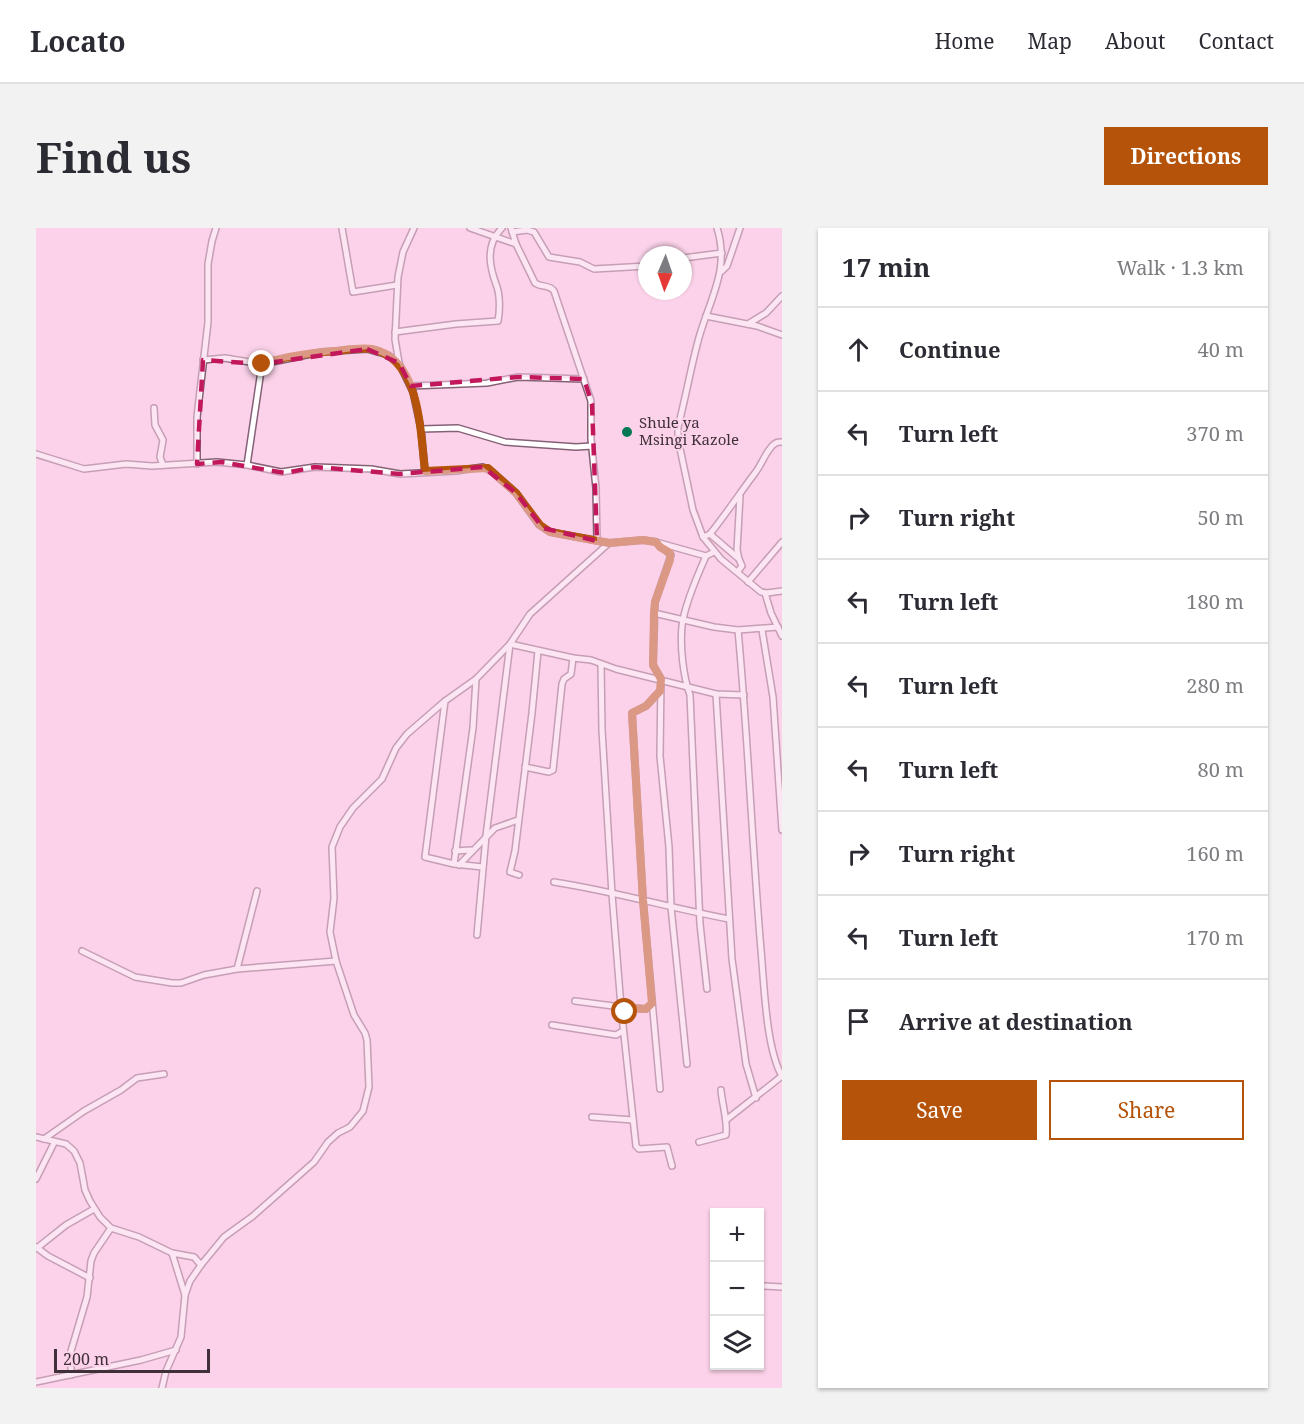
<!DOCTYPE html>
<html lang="en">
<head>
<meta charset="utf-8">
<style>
  body { margin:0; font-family:"Noto Serif",serif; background:#f2f2f3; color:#2b2b33 }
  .controls { position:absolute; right:18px; bottom:18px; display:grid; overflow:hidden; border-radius:0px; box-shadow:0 2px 4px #0004 }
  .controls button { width:54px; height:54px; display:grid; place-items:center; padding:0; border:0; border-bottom:2px solid #e1e1e2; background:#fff; color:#2b2b33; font:30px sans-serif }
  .compass { position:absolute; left:602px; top:18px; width:54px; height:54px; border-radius:50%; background:#fff; box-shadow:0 2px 4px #0004; rotate:182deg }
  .scale { position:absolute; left:18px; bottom:15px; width:156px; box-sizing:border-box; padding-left:6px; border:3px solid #403039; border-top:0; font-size:16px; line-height:21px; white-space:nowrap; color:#403039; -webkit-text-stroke:4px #fbd2e9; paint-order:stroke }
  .stop { position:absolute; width:18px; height:18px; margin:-14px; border:4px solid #b45309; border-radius:50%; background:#fff }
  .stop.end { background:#b45309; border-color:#fff; box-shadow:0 2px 6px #0008 }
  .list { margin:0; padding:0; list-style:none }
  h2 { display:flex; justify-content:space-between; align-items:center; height:78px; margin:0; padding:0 24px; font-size:26px }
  h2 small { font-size:20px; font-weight:400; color:#7c7c81 }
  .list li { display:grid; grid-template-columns:39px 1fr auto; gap:18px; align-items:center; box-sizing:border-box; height:84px; padding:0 24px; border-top:2px solid #e1e1e2 }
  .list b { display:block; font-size:22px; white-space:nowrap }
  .list em { font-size:20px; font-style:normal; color:#7c7c81 }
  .actions { display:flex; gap:12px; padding:18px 24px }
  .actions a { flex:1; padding:14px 0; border:2px solid #b45309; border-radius:0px; text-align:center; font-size:21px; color:#b45309 }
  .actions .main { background:#b45309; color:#fff }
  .icon { flex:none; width:33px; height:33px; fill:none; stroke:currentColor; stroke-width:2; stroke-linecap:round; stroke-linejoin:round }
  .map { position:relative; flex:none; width:746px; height:1160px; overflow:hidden; border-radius:0px }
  header { display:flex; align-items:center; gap:36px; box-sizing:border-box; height:84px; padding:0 30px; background:#fff; border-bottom:2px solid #e1e1e2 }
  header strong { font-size:28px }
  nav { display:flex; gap:33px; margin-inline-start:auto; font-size:21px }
  .intro { display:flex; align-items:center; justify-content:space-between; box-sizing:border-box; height:144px; padding:0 36px }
  h1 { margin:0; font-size:42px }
  .button { padding:15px 27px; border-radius:0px; background:#b45309; color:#fff; font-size:21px; font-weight:700 }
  main { display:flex; gap:36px; padding:0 36px }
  aside { flex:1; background:#fff; border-radius:0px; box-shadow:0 2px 4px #0004 }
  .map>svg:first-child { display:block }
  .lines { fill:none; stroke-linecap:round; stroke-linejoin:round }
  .street-casing { stroke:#856176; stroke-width:8 }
  .street { stroke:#fff; stroke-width:5 }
  .route { stroke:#b45309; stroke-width:8 }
  .marked { fill:none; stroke:#c2185b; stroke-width:4.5; stroke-dasharray:12 8; stroke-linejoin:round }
  .poi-dot { fill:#037854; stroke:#fbd2e9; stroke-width:2 }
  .labels { text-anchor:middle; stroke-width:4.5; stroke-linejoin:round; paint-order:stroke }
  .poi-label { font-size:15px; fill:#403039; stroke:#fbd2e9; text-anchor:start }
</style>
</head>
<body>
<header>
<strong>Locato</strong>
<nav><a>Home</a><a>Map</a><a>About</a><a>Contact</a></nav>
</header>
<div class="intro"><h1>Find us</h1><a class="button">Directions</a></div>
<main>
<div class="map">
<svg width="746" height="1160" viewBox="0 0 746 1160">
  <rect width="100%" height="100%" fill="#fbd2e9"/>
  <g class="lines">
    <!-- street casing -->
    <g class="street-casing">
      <g id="street">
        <path d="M306 0 317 64 361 57"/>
        <path d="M378 0 367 24 362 49 359 111 363 135 377 164 385 201 389 243"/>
        <path d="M434 0 480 16"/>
        <path d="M475 0 480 16 499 55C506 60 513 56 518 63L555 173V211L560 260 561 313"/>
        <path d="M681 0C695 44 671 75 661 117 654 144 649 172 642 199V211L657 282 667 309 685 331 725 364 731 365 746 363"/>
        <path d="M476 4 491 2 498 4 513 29 544 34 558 41 611 38"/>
        <path d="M647 30 686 25"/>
        <path d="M686 43 691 38 704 0"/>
        <path d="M670 88 721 98 746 107"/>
        <path d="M712 96 730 85 746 68"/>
        <path d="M359 104 420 96 462 93C464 83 464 68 461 59 453 38 449 17 466 0"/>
        <path d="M167 132 189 130 226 136 285 124 331 121 352 127 363 135"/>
        <path d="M375 158 451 155 482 149 548 151"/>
        <path d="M118 180 119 197 127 212 124 229 127 237"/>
        <path d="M385 201 422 200 469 214 540 219 556 218"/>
        <path d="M0 226 48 241 90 236 116 238 181 234 211 237 245 244 279 239 335 241 364 246 420 243 447 239 455 243 480 265 503 297 514 304 573 315 607 312 620 314 670 328 678 324"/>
        <path d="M161 236V189L172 94V36L176 13 180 0"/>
        <path d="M211 237 226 136"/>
        <path d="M674 306 703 331 706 338 702 343"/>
        <path d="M667 309 674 306C690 286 704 265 719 245 726 236 729 225 737 217 741 214 741 214 746 214"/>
        <path d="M620 314 635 327 619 374 617 437 625 451 624 528 633 619 635 679 651 836"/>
        <path d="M670 328C662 346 648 379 646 398 644 418 647 448 654 467L664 696 671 761"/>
        <path d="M703 331 701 322 704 268"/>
        <path d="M712 354 746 314"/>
        <path d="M729 365 735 385 746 408"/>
        <path d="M618 385 678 399 702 402 742 399"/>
        <path d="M702 402C712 509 716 616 725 722 728 755 730 821 746 848"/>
        <path d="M726 402 737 469 746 602"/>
        <path d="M565 436 566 502 576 666 585 779 600 918 603 921 631 919 636 938"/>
        <path d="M623 464 610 478 596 485 607 672 624 861"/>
        <path d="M680 466 696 731 710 836 720 870"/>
        <path d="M409 473 389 629 418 636 447 639"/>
        <path d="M489 539 513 544 517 542 526 456 528 451 535 446 537 430"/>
        <path d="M419 623 435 622"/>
        <path d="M418 636 437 500 440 451"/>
        <path d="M423 637 459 600 482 592"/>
        <path d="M483 647 474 644 479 623 496 485 502 423"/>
        <path d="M518 654C577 663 634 680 693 691"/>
        <path d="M441 707 450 608 474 416 537 430 555 432 580 441 680 466 708 467"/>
        <path d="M46 723 99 749 136 755H145L168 747 201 741 300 733"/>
        <path d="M201 741 221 663"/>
        <path d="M539 773 585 779"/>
        <path d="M586 787 595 780 610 781 616 775"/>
        <path d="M516 797 580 807 587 803"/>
        <path d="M556 889 597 892"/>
        <path d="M690 892 746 848"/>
        <path d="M0 909 30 916 38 923 44 935 49 962 54 973 64 989 75 1000 103 1009 136 1025 149 1067"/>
        <path d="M8 911 48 883 85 862 101 850 128 846"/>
        <path d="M663 914 690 907C692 893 686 876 685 862"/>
        <path d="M0 951 18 915"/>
        <path d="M0 1019 12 1028 54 1050"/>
        <path d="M1 1020 30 997 58 981"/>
        <path d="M136 1025 158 1029 165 1037"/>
        <path d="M728 1058 746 1059"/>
        <path d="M35 1147V1123L51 1069 55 1033 58 1025 75 1000"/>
        <path d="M0 1154 105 1132 140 1122"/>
        <path d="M126 1160 130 1143 145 1109 149 1067 154 1053 165 1037 188 1009 217 988 278 934 292 914 302 905 314 899 327 883 333 859 331 812 329 805 318 787 300 733 294 704 298 670 296 619 304 599 317 580 346 551 360 520 371 506 409 473 440 451 474 416 494 386 573 315"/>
      </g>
    </g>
    <!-- street -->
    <use href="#street" class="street"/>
  </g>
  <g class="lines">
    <!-- route -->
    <path class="route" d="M226 136C249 128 275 125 299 123 310 122 324 119 336 121 385 131 384 204 389 243L452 240 480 265 504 297 514 304 573 315 607 312 620 314 624 319 634 325V332L619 374 618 385 617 437 625 451 624 463 610 478 596 485 607 672 616 775 610 781 595 780 589 784"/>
  </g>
  <!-- marked area -->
  <path d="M0 0H746V1160H0ZM331 121 363 135 375 158 482 149 548 151 556 176 561 313 507 300 480 265 447 239 364 246 279 239 249 245 185 234 161 236 167 132 225 136Z" fill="#fbd2e9" fill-opacity=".55" fill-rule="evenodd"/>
  <path class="marked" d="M331 121 363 135 375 158 482 149 548 151 556 176 561 313 507 300 480 265 447 239 364 246 279 239 249 245 185 234 161 236 167 132 225 136Z"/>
  <!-- markers -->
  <circle class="poi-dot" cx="591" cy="204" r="6"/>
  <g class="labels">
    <!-- poi labels -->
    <g class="poi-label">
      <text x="603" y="200">Shule ya<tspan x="603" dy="17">Msingi Kazole</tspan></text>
    </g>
  </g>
</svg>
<div class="controls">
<button>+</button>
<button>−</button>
<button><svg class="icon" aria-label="layers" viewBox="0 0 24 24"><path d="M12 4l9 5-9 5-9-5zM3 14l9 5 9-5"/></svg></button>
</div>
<svg class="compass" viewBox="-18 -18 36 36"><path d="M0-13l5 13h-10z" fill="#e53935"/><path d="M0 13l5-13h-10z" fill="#7c7c81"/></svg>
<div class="scale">200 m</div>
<div class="stop" style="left:589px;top:784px"></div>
<div class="stop end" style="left:226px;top:136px"></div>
</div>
<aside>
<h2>17 min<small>Walk · 1.3 km</small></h2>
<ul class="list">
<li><svg class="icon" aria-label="ahead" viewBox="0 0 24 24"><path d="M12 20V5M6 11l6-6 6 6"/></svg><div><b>Continue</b></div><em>40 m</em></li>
<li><svg class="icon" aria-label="left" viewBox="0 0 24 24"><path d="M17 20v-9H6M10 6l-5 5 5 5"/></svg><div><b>Turn left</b></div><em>370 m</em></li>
<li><svg class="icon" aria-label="right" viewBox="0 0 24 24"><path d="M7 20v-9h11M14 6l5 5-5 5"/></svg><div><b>Turn right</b></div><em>50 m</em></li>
<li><svg class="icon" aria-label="left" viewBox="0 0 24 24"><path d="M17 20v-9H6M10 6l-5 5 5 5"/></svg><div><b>Turn left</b></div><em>180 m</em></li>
<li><svg class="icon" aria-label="left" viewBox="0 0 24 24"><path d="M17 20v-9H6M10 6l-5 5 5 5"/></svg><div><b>Turn left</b></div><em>280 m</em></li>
<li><svg class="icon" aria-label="left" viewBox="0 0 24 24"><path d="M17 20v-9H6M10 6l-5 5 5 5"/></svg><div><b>Turn left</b></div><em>80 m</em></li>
<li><svg class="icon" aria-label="right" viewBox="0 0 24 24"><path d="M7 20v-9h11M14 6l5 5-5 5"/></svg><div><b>Turn right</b></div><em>160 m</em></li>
<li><svg class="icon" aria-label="left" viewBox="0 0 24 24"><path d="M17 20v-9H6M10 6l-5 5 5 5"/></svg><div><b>Turn left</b></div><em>170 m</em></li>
<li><svg class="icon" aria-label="arrive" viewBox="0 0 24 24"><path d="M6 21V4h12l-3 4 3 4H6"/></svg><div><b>Arrive at destination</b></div></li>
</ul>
<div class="actions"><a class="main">Save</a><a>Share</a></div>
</aside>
</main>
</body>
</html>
